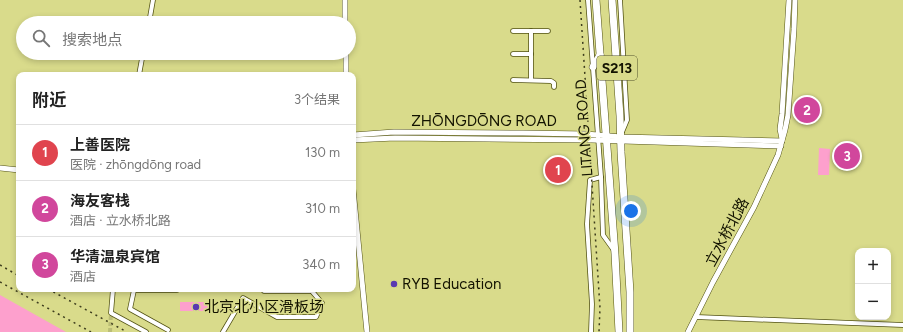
<!DOCTYPE html>
<html lang="zh">
<head>
<meta charset="utf-8">
<style>
  body { margin:0; font-family:Figtree,"Noto Sans SC",sans-serif; background:#f2f2f2; color:#222 }
  .controls { position:absolute; right:12px; bottom:12px; display:grid; overflow:hidden; border-radius:8px; box-shadow:0 2px 6px #0003 }
  .controls button { width:36px; height:36px; display:grid; place-items:center; padding:0; border:0; border-bottom:1px solid #e0e0e0; background:#fff; color:#222; font:20px sans-serif }
  .you { position:absolute; left:631px; top:211px; width:14px; height:14px; margin:-10px; border:3px solid #fff; border-radius:50%; background:#1a73e8; box-shadow:0 0 0 6px #1a73e833 }
  .badge { display:grid; place-items:center; width:26px; height:26px; border-radius:50%; background:#0b8043; color:#fff; font-size:13px; font-weight:700 }
  .pin { position:absolute; translate:-50% -50%; border:2px solid #fff; box-shadow:0 1px 4px #0006 }
  .list { margin:0; padding:0; list-style:none }
  h2 { display:flex; justify-content:space-between; align-items:center; height:52px; margin:0; padding:0 16px; font-size:17px }
  h2 small { font-size:13px; font-weight:400; color:#767676 }
  .list li { display:grid; grid-template-columns:26px 1fr auto; gap:12px; align-items:center; box-sizing:border-box; height:56px; padding:0 16px; border-top:1px solid #e0e0e0 }
  .list b { display:block; font-size:15px; white-space:nowrap }
  .list p { margin:0; font-size:13px; white-space:nowrap; color:#767676 }
  .list em { font-size:13px; font-style:normal; color:#767676 }
  .icon { flex:none; width:22px; height:22px; fill:none; stroke:currentColor; stroke-width:2; stroke-linecap:round; stroke-linejoin:round }
  .map { position:relative; flex:none; width:903px; height:332px; overflow:hidden }
  .search { position:absolute; background:#fff; box-shadow:0 2px 6px #0003; left:16px; top:16px; width:340px; height:44px; display:flex; align-items:center; gap:10px; box-sizing:border-box; padding:0 14px; border-radius:22px; color:#767676; font-size:15px }
  .panel { position:absolute; background:#fff; box-shadow:0 2px 6px #0003; left:16px; top:72px; width:340px; height:220px; border-radius:8px }
  .map>svg:first-child { display:block }
  .green { fill:#fda0cd }
  .lines { fill:none; stroke-linecap:round; stroke-linejoin:round }
  .minor-tunnel { stroke:#bbbd76; stroke-width:4; stroke-dasharray:4 2; stroke-linecap:butt }
  .minor-casing { stroke:#525214; stroke-width:5.5 }
  .tertiary-casing { stroke:#525214; stroke-width:6 }
  .primary-casing { stroke:#525214; stroke-width:8 }
  .minor { stroke:#fff; stroke-width:4 }
  .tertiary { stroke:#fff; stroke-width:5 }
  .primary { stroke:#fff; stroke-width:7 }
  .rail { stroke:#3d3d1d; stroke-width:1.5; stroke-dasharray:2 4; stroke-linecap:butt }
  .poi-dot { fill:#5939b1; stroke:#d9db8b; stroke-width:1.5 }
  .labels { text-anchor:middle; stroke-width:3; stroke-linejoin:round; paint-order:stroke }
  .shield { fill:#d9db8b; stroke:#4e4f2a; stroke-width:1 }
  .shield-label { font-size:14px; font-weight:bold; fill:#131300 }
  .street-label { font-size:15px; fill:#131300; stroke:#d9db8b }
  .poi-label { font-size:15px; fill:#131300; stroke:#d9db8b; text-anchor:start }
</style>
</head>
<body>
<div class="map">
<svg width="903" height="332" viewBox="0 0 903 332">
  <rect width="100%" height="100%" fill="#d9db8b"/>
  <!-- green -->
  <g class="green">
    <path d="M819 148 830 149 829 175H818Z"/>
    <path d="M0 295 66 332H0Z"/>
    <rect x="180" y="302" width="32" height="9"/>
  </g>
  <g class="lines">
    <!-- minor-tunnel -->
    <path class="minor-tunnel" d="M110 332 111 313"/>
    <!-- minor casing -->
    <g class="minor-casing">
      <g id="minor">
        <path d="M588 0 601 177 603 235 613 249"/>
        <path d="M620 0 627 120 622 132"/>
        <path d="M149 23 153 0"/>
        <path d="M513 31H548"/>
        <path d="M531 31V80"/>
        <path d="M513 54H531"/>
        <path d="M139 75 143 53"/>
        <path d="M513 80 551 81 554 83V87"/>
        <path d="M113 289 111 313 146 332"/>
        <path d="M264 289V291H312"/>
        <path d="M696 317 903 325"/>
        <path d="M168 330 130 309 134 290H177V289"/>
        <path d="M223 332 243 298 277 317H316L322 303 310 289"/>
        <path d="M591 332 592 304 587 224 590 180 601 177"/>
      </g>
    </g>
    <!-- tertiary casing -->
    <g class="tertiary-casing">
      <g id="tertiary">
        <path d="M345 0V23"/>
        <path d="M346 53V75"/>
        <path d="M353 135 394 132 523 133 586 134 621 137 782 141"/>
        <path d="M782 139 780 129 782 114 789 0"/>
        <path d="M353 140 395 138 592 140 781 146"/>
        <path d="M0 168 19 170"/>
        <path d="M353 189 367 332"/>
        <path d="M688 332 713 282 754 207 778 155 785 130 788 115 794 29 795 0"/>
      </g>
    </g>
    <!-- primary casing -->
    <g class="primary-casing">
      <g id="primary">
        <path d="M596 0 615 254 619 332"/>
        <path d="M612 0 620 116 621 152 630 292V332"/>
        <path d="M593 67 600 55"/>
      </g>
    </g>
    <!-- minor -->
    <use href="#minor" class="minor"/>
    <!-- tertiary -->
    <use href="#tertiary" class="tertiary"/>
    <!-- primary -->
    <use href="#primary" class="primary"/>
    <!-- rail -->
    <g class="rail">
      <path d="M580 0 600 308 599 332"/>
      <path d="M0 265 19 276"/>
      <path d="M0 282 91 332"/>
      <path d="M48 289 127 332"/>
    </g>
  </g>
  <!-- markers -->
  <g class="poi-dot">
    <circle cx="394" cy="284" r="4"/>
    <circle cx="196" cy="307" r="4"/>
  </g>
  <g class="labels">
    <!-- shield labels -->
    <rect class="shield" x="597" y="56" width="40" height="24" rx="3"/>
    <g class="shield-label">
      <text x="617" y="73">S213</text>
    </g>
    <!-- street labels -->
    <g class="street-label">
      <text x="484" y="126">ZHŌNGDŌNG ROAD</text>
      <text transform="translate(584 128) rotate(-94)" y="5">LITANG ROAD</text>
      <text transform="translate(727 232) rotate(-62)" y="5">立水桥北路</text>
    </g>
    <!-- poi labels -->
    <g class="poi-label">
      <text x="402" y="289">RYB Education</text>
      <text x="204" y="312">北京北小区滑板场</text>
    </g>
  </g>
</svg>
<div class="controls">
<button>+</button>
<button>−</button>
</div>
<div class="you"></div>
<div class="pin badge" style="left:558px;top:170px;background:#e0444e">1</div>
<div class="pin badge" style="left:807px;top:110px;background:#d1479c">2</div>
<div class="pin badge" style="left:847px;top:156px;background:#d1479c">3</div>
<div class="search"><svg class="icon" aria-label="search" viewBox="0 0 24 24"><circle cx="10" cy="10" r="6"/><path d="M15 15l6 6"/></svg>搜索地点</div>
<section class="panel">
<h2>附近<small>3个结果</small></h2>
<ul class="list">
<li><span class="badge" style="background:#e0444e">1</span><div><b>上善医院</b><p>医院 · zhōngdōng road</p></div><em>130 m</em></li>
<li><span class="badge" style="background:#d1479c">2</span><div><b>海友客栈</b><p>酒店 · 立水桥北路</p></div><em>310 m</em></li>
<li><span class="badge" style="background:#d1479c">3</span><div><b>华清温泉宾馆</b><p>酒店</p></div><em>340 m</em></li>
</ul>
</section>
</div>
</body>
</html>
